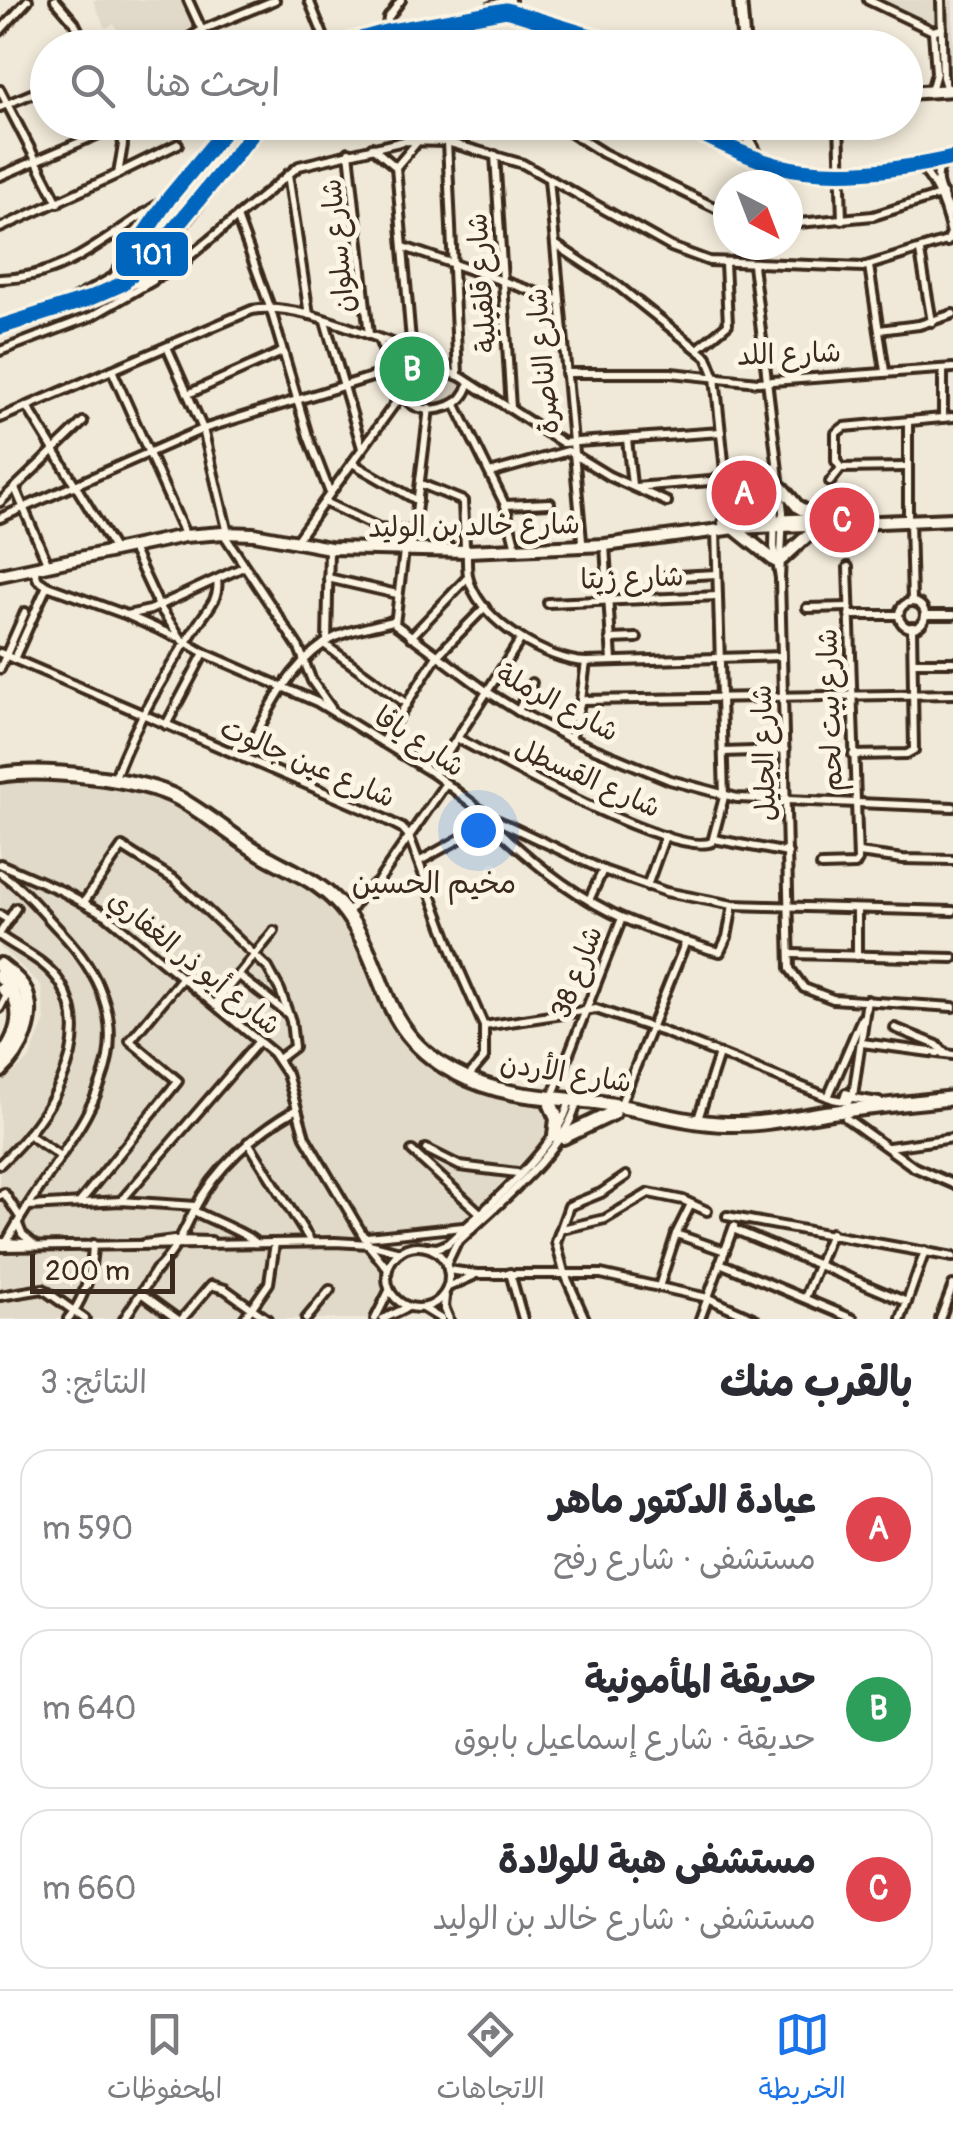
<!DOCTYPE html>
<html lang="ar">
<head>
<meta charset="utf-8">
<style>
  body { margin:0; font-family:Pangolin,"Playpen Sans Arabic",sans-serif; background:#f2f2f3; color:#2b2b33; direction:rtl }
  .compass { position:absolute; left:713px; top:170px; width:90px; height:90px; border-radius:50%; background:#fff; box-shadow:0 5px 15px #0003; rotate:138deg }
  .scale { position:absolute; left:30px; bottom:25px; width:145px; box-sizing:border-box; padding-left:10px; border:5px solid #3b2a1e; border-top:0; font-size:28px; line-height:35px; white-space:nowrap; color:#3b2a1e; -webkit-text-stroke:8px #fcf5e5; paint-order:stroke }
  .you { position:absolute; left:478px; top:830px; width:35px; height:35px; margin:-25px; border:8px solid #fff; border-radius:50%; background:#1a73e8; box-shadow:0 0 0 15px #1a73e833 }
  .badge { display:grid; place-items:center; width:65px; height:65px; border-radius:50%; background:#1a73e8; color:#fff; font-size:32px; font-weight:700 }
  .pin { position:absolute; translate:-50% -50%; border:5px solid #fff; box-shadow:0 2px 10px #0006 }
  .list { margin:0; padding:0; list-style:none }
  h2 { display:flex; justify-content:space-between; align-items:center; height:130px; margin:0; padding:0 40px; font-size:42px }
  h2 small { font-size:32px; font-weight:400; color:#7c7c81 }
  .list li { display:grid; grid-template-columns:65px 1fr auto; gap:30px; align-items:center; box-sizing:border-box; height:160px; margin:0 20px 20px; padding:0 20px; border:2px solid #e1e1e2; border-radius:30px }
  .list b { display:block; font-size:38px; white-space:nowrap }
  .list p { margin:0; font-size:32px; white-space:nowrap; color:#7c7c81 }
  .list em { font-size:32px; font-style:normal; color:#7c7c81 }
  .icon { flex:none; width:55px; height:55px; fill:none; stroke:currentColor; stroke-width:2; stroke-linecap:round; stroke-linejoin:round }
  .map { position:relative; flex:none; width:953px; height:1319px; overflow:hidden; direction:ltr }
  .search { position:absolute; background:#fff; box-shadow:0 5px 15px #0003; left:30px; right:30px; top:30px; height:110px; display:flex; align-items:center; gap:25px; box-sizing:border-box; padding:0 35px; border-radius:55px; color:#7c7c81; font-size:38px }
  .sheet { height:670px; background:#fff }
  nav { display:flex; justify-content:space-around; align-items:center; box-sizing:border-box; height:140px; border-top:2px solid #e1e1e2; background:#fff; font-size:28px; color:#7c7c81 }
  nav a { display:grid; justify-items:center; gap:5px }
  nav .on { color:#1a73e8 }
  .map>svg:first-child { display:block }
  .built { fill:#e1d9c9 }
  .green { fill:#d2c9ba; stroke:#867a6c; stroke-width:2.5 }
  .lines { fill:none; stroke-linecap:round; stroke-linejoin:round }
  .minor-casing { stroke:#3b2a1e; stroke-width:14 }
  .major-casing { stroke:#3b2a1e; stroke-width:18 }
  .highway-casing { stroke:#3b2a1e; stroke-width:20 }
  .minor { stroke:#fcf5e5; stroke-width:6 }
  .major { stroke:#fcf5e5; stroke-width:10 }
  .highway { stroke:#fcf5e5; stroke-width:12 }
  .bus-1-casing { stroke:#fcf5e5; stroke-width:22 }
  .bus-1 { stroke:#0065bd; stroke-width:15 }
  .labels { text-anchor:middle; stroke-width:10; stroke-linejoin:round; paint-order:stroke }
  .street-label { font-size:28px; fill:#3b2a1e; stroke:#fcf5e5 }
  .neighbourhood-label { font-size:30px; fill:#3b2a1e; stroke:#fcf5e5 }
  .line-badge { stroke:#fcf5e5; stroke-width:4 }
  .badge-label { font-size:28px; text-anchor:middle; font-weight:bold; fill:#fff }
</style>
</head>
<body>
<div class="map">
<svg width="953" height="1319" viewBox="0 0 953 1319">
  <rect width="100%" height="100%" fill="#f0e9d9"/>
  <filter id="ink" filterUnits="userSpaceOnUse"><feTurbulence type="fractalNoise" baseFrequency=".01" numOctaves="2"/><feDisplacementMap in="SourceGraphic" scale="20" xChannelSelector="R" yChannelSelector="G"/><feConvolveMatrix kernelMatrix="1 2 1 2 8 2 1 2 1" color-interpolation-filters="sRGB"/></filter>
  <g filter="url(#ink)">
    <!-- built -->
    <g class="built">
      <path d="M93 0H181L193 26 159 47H125L114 24 105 28Z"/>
      <path d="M871 0H953V82L945 81 930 32Z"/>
      <path d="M0 773 150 783 336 893 361 941 364 960 404 1040 457 1078 546 1107 554 1122 551 1133 451 1233 384 1236 373 1243 387 1261 381 1301 366 1319H0V1083L29 1060 45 1020 41 985 0 947Z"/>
    </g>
    <!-- green -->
    <path class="green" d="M394 353 462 383V394C428 421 397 395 390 360Z"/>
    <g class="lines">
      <!-- minor casing -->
      <g class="minor-casing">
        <g id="minor">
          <path d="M55 0 74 22 87 48"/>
          <path d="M188 0 210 48"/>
          <path d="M309 0 328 47"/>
          <path d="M868 0 933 31 942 28"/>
          <path d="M941 0 943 77 947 90"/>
          <path d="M0 31 28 0"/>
          <path d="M386 31 388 18 401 0"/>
          <path d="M172 48 202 30 275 0"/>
          <path d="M535 48 546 21"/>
          <path d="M0 90 58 203"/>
          <path d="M931 91 936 73 933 31"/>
          <path d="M0 107 48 87"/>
          <path d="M554 122 603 153 728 214"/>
          <path d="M839 122 842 220"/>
          <path d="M580 139 586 122"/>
          <path d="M418 141 396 167 411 341 422 356"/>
          <path d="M447 142 458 375"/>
          <path d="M372 147 396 167"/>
          <path d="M349 152 369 335"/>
          <path d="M495 155 511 408"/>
          <path d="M946 161C927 175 945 200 953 217"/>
          <path d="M917 166C936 177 946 212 951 233L947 242"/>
          <path d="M119 173 178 144"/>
          <path d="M288 174 309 315"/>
          <path d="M0 176 127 122"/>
          <path d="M549 179 582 541"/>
          <path d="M237 217 270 307 308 436 330 493"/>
          <path d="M788 224 873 216 943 194"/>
          <path d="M0 228 118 174 123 145 120 122"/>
          <path d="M555 244 617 285 707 357 715 377 725 471 723 477 710 481 635 487"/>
          <path d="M404 247 558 300"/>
          <path d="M920 252 932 322"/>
          <path d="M753 265 783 512 780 579 790 969 804 988 833 999 953 1007"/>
          <path d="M869 266 885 371"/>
          <path d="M132 274 164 271"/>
          <path d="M0 279C71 277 108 234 164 201"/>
          <path d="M116 291 163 275 185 260 299 166 404 141 447 142 523 164 671 247 709 261 863 267 953 239"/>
          <path d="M325 321 362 448"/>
          <path d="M879 330 919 325 953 314"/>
          <path d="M379 340C394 370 396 424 449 406 460 402 466 395 469 384"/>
          <path d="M167 347 203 429 227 529"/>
          <path d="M699 348 728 324 725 263"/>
          <path d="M0 351 92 316 153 281"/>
          <path d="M387 357 394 350 461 377 563 443 721 432"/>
          <path d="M112 370 184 532"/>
          <path d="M943 370V418"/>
          <path d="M566 373H671L758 382 953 368"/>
          <path d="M188 394 282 352"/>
          <path d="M455 403 505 505 515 544"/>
          <path d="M27 406 113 547"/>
          <path d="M0 418 252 310C298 302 358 333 402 346L411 341"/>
          <path d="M627 439 632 485"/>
          <path d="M352 463 418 501"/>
          <path d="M776 466 774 547 780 578"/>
          <path d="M907 467 841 468 836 461V433L844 427 953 417"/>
          <path d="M490 473 568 451 609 476 667 502"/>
          <path d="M830 482 841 468"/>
          <path d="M421 484 463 501 465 546"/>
          <path d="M15 488 46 560"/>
          <path d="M0 502 83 422"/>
          <path d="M324 502 379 528 414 531"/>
          <path d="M505 505 550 503"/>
          <path d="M908 516V422"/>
          <path d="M0 518 203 429 388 372"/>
          <path d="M910 520 912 602"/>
          <path d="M223 533 299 648 312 681 331 708"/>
          <path d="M298 538 401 395"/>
          <path d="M412 545 429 408"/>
          <path d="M605 545 612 661"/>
          <path d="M132 548 159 606 182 640 204 653 317 702 434 774 488 816 603 870 666 892 733 905 953 911"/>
          <path d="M404 551 395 624 486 691 518 711 571 739 670 780 737 798 953 807"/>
          <path d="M467 551C467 562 466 573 470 583 485 623 545 660 586 662L782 656"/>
          <path d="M33 568 38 580 47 586 127 615 150 610 243 567"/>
          <path d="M657 577 717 574"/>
          <path d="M328 578 397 594"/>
          <circle cx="912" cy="615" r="13"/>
          <path d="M548 603 718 596"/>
          <path d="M807 608 849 607"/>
          <path d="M849 615H899"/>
          <path d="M925 615H953"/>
          <path d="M129 616 176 637"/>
          <path d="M411 637 468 577"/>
          <path d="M610 639 637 638"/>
          <path d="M327 641 329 549"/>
          <path d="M324 644 407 704"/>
          <path d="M0 653 371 812 402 828 409 836 459 969 484 1026 596 1009 664 1032 833 1099 848 1102 852 1095 846 1093 844 1099"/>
          <path d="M14 659 47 586"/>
          <path d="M914 662H953"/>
          <path d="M0 669 25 612"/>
          <path d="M581 700 953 694"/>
          <path d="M518 711 532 683"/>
          <path d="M166 725 204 653"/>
          <path d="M457 738C498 760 674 858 712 842L724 797 716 530"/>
          <path d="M571 739 581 700 586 662"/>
          <path d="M382 742 437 656 485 607"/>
          <path d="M723 752 785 750"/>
          <path d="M853 755 907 754 914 750 912 627"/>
          <path d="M244 758C266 716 285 670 325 643 344 630 371 627 392 621"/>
          <path d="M434 774 521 639"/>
          <path d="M114 780C135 722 166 672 200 621 209 607 220 598 217 580"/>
          <path d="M487 819C525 856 564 889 612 913 642 928 676 938 708 949L720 952 727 937 733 905"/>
          <path d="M714 839 788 853"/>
          <path d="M859 853 903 859 953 860"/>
          <path d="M420 861 485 825 494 824"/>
          <path d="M0 864 62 891 106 915 273 1053 287 1074 305 1137 370 1247"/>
          <path d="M821 866 855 865 858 860 848 567"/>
          <path d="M0 873C23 888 41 911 60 931 176 1054 61 1135 4 1247"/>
          <path d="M647 886 665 836"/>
          <path d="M589 900 603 870"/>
          <path d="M84 902 122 847 175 880 268 968 280 990 291 1021 294 1047 278 1059"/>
          <path d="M857 910V956"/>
          <path d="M348 913 364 892 377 883 446 783"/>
          <path d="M0 915 9 920"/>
          <path d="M0 933 16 908"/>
          <path d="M0 936C21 951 47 961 61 984 99 1045 44 1123 0 1164"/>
          <path d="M792 954 953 958"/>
          <path d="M238 975 289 1015"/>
          <path d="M0 988 6 996 0 1008"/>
          <path d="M215 1004 274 931"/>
          <path d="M895 1028 937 1045 945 1053"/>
          <path d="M862 1043 953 1055"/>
          <path d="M468 1077 484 1058V1026"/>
          <path d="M853 1096 867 1000"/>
          <path d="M552 1097 622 918"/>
          <path d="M828 1097 862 1018"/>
          <path d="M853 1098 879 1102"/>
          <path d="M620 1106 686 941"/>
          <path d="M846 1118 914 1167 953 1184"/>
          <path d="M698 1119 719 1054"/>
          <path d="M28 1134 60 1156"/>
          <path d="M248 1142 311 1242"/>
          <path d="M889 1147 953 1138"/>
          <path d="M426 1149 460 1166 517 1173"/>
          <path d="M412 1151 479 1212"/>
          <path d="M0 1195 4 1193 20 1217"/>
          <path d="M121 1201 259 1041"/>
          <path d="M80 1202 178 1081 130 1041 183 977"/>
          <path d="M28 1206 121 1201 196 1206"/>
          <path d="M194 1211C209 1219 248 1234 256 1243"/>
          <path d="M727 1216 953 1257"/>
          <path d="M18 1224 22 1234 35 1245"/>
          <path d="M562 1229 605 1219 649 1193 683 1200 707 1211"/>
          <path d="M733 1229 907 1302"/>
          <path d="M676 1234 725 1251"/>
          <path d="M367 1237 463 1227"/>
          <path d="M0 1242 26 1243"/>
          <path d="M144 1244 174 1240 211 1241"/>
          <circle cx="418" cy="1277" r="31"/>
          <path d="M3 1247 335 1242 369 1244 400 1252"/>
          <path d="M370 1247 387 1268"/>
          <path d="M426 1247 437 1248 447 1244C481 1213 561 1145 569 1102"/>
          <path d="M720 1263 853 1319"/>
          <path d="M446 1265 456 1244C491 1210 569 1148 577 1101"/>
          <path d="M156 1270C174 1254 184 1231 194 1210 215 1168 255 1133 295 1110"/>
          <path d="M448 1270 477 1274H601L708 1298 755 1319"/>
          <path d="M510 1273 523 1319"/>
          <path d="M448 1287 473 1276"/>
          <path d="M659 1287 676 1234 690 1206"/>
          <path d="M141 1293 177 1319"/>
          <path d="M0 1296 43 1289 85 1319"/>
          <path d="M445 1296 444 1307 449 1319"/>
          <path d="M805 1298 831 1233"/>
          <path d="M423 1308 441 1319"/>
          <path d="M68 1319C86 1297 92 1272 93 1244"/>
          <path d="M124 1319 156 1270"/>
          <path d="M182 1319 211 1285 225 1289 267 1319"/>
          <path d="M244 1319 269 1283 275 1243"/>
          <path d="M306 1319 330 1290"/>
          <path d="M375 1319 389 1291"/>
          <path d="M383 1319 408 1307"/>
          <path d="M585 1319 564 1272 556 1242 569 1206 601 1193 626 1176"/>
          <path d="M700 1319 734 1226"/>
          <path d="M901 1319 925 1251"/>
          <path d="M940 1319 953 1285"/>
        </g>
      </g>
      <!-- major casing -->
      <g class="major-casing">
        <g id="major">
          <path d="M740 0 744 48"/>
          <path d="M491 9 509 0"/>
          <path d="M326 48 386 32 506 10 631 48"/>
          <path d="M906 93 953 90"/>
          <path d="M675 122C711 138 751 160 790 168 830 176 913 168 953 158"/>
          <path d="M746 122 750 144 757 157"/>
          <path d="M177 235 170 254 176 261 185 260"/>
          <path d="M133 267 136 278 143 281"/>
          <path d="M95 297C160 273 215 173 262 122"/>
          <path d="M0 327 69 304 115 278 169 198 232 122"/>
          <path d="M782 488 798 507 818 518"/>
          <path d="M737 521 757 504 775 482"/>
          <path d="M724 523 842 518"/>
          <path d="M735 529 775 561"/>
          <path d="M782 559 817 527"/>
          <path d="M0 575 184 536 223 533 254 534 330 548 467 551 605 545 735 528 953 519"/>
        </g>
      </g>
      <!-- highway casing -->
      <g class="highway-casing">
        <g id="highway">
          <path d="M0 775C43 768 140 778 178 798 209 815 236 840 267 857 296 873 325 884 346 913 390 973 377 1030 454 1072 496 1095 539 1097 585 1101 633 1105 679 1123 727 1124 760 1125 793 1118 825 1113 868 1107 910 1103 953 1098"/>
          <path d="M0 965C8 972 19 979 24 989 38 1018 21 1051 0 1071"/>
          <path d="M0 975C26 1004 23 1030 0 1059"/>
          <path d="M551 1105 557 1119 555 1135"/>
          <path d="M563 1137 613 1113"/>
        </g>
      </g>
      <!-- minor -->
      <use href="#minor" class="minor"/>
      <!-- major -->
      <use href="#major" class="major"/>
      <!-- highway -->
      <use href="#highway" class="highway"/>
      <!-- bus-1 casing -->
      <g class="bus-1-casing">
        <g id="bus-1">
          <path d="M328 48 386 32 506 10 629 48"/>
          <path d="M676 122C709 137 741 155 776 165 832 180 898 170 953 158"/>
          <path d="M134 249 169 198 232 122"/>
          <path d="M0 327 88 299 122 284 162 244 262 122"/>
        </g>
      </g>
      <!-- bus-1 -->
      <use href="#bus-1" class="bus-1"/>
    </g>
  </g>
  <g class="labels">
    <!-- street labels -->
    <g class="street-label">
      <text transform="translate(337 246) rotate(-96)" y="10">شارع سلوان</text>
      <text transform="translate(481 283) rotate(-94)" y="10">شارع قلقيلية</text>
      <text transform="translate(789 353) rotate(-2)" y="10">شارع اللد</text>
      <text transform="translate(542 361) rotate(-95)" y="10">شارع الناصرة</text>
      <text transform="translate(474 525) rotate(-1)" y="10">شارع خالد بن الوليد</text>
      <text transform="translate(632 577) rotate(-2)" y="10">شارع زيتا</text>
      <text transform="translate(558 702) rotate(28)" y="10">شارع الرملة</text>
      <text transform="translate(829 710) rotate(-92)" y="10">شارع بيت لحم</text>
      <text transform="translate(420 741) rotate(34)" y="10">شارع يافا</text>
      <text transform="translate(763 753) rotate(-92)" y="10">شارع الجليل</text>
      <text transform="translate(308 762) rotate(23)" y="10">شارع عين جالوت</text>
      <text transform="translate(588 777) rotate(24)" y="10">شارع القسطل</text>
      <text transform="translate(195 962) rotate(39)" y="10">شارع أبو ذر الغفاري</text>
      <text transform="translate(576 972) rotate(-69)" y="10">شارع 38</text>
      <text transform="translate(566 1072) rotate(9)" y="10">شارع الأردن</text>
    </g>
    <!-- neighbourhood labels -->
    <g class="neighbourhood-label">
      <text x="434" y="893">مخيم الحسين</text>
    </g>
  </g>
  <rect class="line-badge" x="114" y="230" width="76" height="48" rx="10" fill="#0065bd"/>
  <g class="badge-label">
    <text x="152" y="264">101</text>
  </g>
</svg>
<svg class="compass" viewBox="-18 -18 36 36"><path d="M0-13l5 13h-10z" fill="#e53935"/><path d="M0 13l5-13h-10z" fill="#7c7c81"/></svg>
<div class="scale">200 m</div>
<div class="you"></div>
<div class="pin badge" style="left:744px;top:493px;background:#e0444e">A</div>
<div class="pin badge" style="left:412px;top:369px;background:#2e9e5b">B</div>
<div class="pin badge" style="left:842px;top:520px;background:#e0444e">C</div>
<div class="search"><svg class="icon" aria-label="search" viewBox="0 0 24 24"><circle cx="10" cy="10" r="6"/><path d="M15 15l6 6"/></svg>ابحث هنا</div>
</div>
<section class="sheet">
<h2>بالقرب منك<small>النتائج: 3</small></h2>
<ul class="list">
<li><span class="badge" style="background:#e0444e">A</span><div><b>عيادة الدكتور ماهر</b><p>مستشفى · شارع رفح</p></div><em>590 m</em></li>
<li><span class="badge" style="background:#2e9e5b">B</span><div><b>حديقة المأمونية</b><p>حديقة · شارع إسماعيل بابوق</p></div><em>640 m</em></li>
<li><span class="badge" style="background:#e0444e">C</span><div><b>مستشفى هبة للولادة</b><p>مستشفى · شارع خالد بن الوليد</p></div><em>660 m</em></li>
</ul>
</section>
<nav>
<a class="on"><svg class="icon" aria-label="map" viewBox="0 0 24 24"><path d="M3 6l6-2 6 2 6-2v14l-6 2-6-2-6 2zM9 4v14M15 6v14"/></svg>الخريطة</a>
<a><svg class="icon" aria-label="directions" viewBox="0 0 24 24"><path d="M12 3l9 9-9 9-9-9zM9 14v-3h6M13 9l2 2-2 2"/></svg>الاتجاهات</a>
<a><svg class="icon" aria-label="saved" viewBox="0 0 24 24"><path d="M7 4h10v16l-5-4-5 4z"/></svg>المحفوظات</a>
</nav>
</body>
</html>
